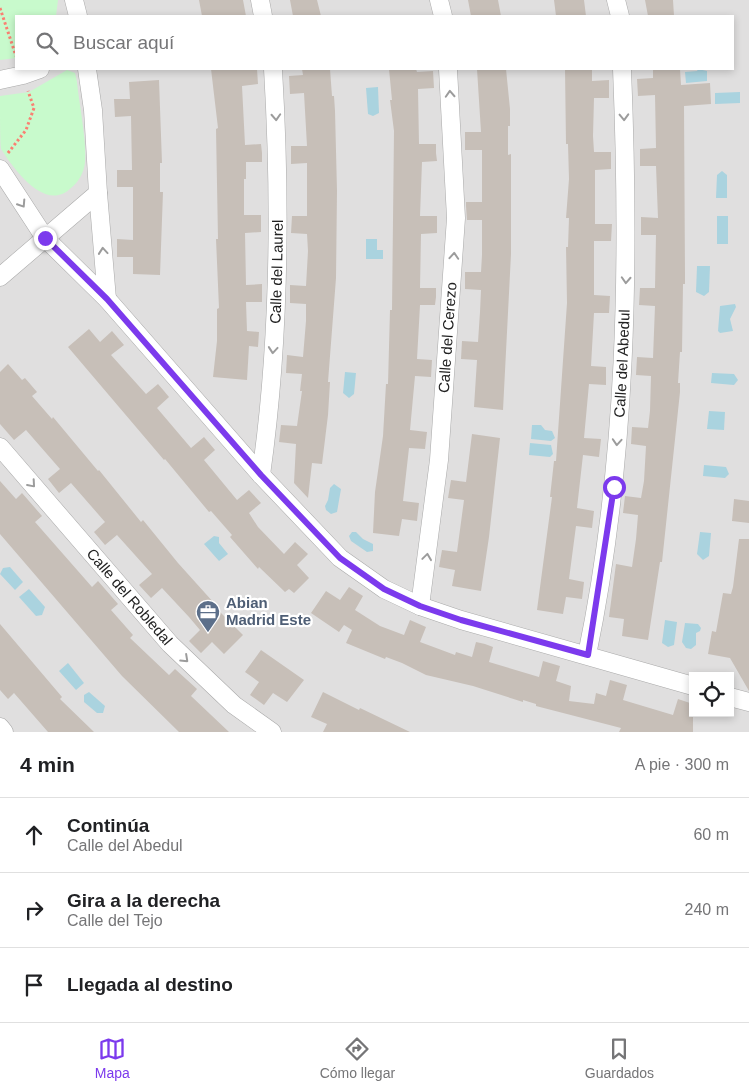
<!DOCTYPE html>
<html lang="es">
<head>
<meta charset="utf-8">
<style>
  body { margin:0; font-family:Arial,sans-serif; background:#f6f6f6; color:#202124 }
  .controls { position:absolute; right:15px; bottom:15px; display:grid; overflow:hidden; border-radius:0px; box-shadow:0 2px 8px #0003 }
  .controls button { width:45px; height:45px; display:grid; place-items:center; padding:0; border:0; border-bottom:1px solid #e0e0e0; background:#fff; color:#202124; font:25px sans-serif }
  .stop { position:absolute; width:15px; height:15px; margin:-11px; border:4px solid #7c3aed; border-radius:50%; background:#fff }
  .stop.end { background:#7c3aed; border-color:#fff; box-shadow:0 1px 5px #0008 }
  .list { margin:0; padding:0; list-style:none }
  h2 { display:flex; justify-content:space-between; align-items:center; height:65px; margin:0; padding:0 20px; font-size:21px }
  h2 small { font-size:16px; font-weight:400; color:#757577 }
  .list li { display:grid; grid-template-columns:32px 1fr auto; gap:15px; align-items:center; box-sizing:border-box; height:75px; padding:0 20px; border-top:1px solid #e0e0e0 }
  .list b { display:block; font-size:19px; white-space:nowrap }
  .list p { margin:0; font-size:16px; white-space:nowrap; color:#757577 }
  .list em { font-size:16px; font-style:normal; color:#757577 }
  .icon { flex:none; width:28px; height:28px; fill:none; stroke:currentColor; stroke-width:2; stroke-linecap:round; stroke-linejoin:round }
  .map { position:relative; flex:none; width:749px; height:732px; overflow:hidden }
  .search { position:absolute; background:#fff; box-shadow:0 2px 8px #0003; left:15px; right:15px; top:15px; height:55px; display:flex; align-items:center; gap:12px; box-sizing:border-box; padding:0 18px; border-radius:0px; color:#757577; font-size:19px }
  .sheet { height:290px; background:#fff }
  nav { display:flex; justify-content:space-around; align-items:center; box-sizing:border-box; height:70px; border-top:1px solid #e0e0e0; background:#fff; font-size:14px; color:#757577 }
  nav a { display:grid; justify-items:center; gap:2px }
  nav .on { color:#7c3aed }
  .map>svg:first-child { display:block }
  .residential { fill:#e0dfdf; fill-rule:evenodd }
  .park { fill:#c8facc }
  .water { fill:#aad3df }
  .building { fill:#c7bfb8 }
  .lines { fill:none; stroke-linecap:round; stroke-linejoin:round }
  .minor-casing { stroke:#a9a9a9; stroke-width:19 }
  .path { stroke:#fa8072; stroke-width:3; stroke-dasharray:2.5 2.5; stroke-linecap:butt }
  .minor { stroke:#fff; stroke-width:18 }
  .oneway { stroke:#9c9c9c }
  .route { stroke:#7c3aed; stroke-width:6 }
  .labels { text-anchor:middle; stroke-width:4.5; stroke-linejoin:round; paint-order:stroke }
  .street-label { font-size:15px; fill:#222; stroke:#fff }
  .service-label { font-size:15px; font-weight:bold; fill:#4e5e75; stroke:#fff; text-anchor:start }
</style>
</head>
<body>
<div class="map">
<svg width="749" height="732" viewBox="0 0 749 732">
  <rect width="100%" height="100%" fill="#f2efe9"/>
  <!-- residential -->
  <path class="residential" d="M0 0H749V732H0ZM16 16H733V69H16ZM693 676H730V713H693Z"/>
  <!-- park -->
  <g class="park">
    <path d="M0 0H58L56 16H16V58L0 60Z"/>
    <path d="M67 70 75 73 77 82C79 103 87 142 85 162 84 172 79 182 71 188 45 213 14 169 1 149 0 142 0 107 0 96L29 92Z"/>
  </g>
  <!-- water -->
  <g class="water">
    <path d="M698 69 707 71V81L686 83 685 72 697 71Z"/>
    <path d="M378 87 379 113 373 116 368 114 366 88Z"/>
    <path d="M740 92V103L715 104V93Z"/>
    <path d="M722 171 727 175V198H716L717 175Z"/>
    <rect x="717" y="216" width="11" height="28"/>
    <path d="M366 239H377V250H383V259H366Z"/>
    <path d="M697 266H710L709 292 704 296 696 292Z"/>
    <path d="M735 304 736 307 730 319 733 331 720 333 718 331 720 306Z"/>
    <path d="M345 372 356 373 354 394 349 398 343 393Z"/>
    <path d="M712 373 734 374 738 380 734 385 711 383Z"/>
    <path d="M709 411 725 412 724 430 707 429Z"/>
    <path d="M532 425H541L545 430 552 431 555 438 551 441 531 439Z"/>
    <path d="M530 443 551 445 553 454 550 457 529 455Z"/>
    <path d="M704 465 726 467 729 474 725 478 703 476Z"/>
    <path d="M334 484 341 489 337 512 331 514 326 510 325 506 328 500 330 488Z"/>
    <path d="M352 532H356L363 539 373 544V551L367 552 351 541 349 536Z"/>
    <path d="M700 532 711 533 709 556 703 560 697 554Z"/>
    <path d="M214 536 219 537V543L228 554 219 561 204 544Z"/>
    <path d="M10 567 23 582 15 590 0 574 3 568Z"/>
    <path d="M29 589 45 607 42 615 36 616 19 597Z"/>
    <path d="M665 620 677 622 674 645 668 647 662 643Z"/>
    <path d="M685 623 698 624 701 628 700 631 696 633V645L691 649 686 648 682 642Z"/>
    <path d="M68 663 84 683 76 690 59 671Z"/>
    <path d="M89 692 105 706 103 713H97L84 702V695Z"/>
  </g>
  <!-- building -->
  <g class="building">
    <path d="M199 0H243L246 16H202Z"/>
    <path d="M290 0H317L321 16H293Z"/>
    <path d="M468 0H498L501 16H471Z"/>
    <path d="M554 0H584L586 16H556Z"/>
    <path d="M645 0H673L674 16H648Z"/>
    <path d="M211 69H257L258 84 242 86 245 145 261 144 262 153V162H246V179H244V215H261V232L245 233 246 285 262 284V302H246L247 331 259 332 258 347 249 346 247 380 213 377 217 341V309L219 308 216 239H218L216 129 218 128Z"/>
    <path d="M302 69H330L332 96H334L335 111 337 191 336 278 328 382H330L328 415 322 464 312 463 308 498 294 483 296 444 279 442 281 425 297 426 302 391H300L302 374 286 373 287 355 303 357 306 321V304L290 303V285L306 286 308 251 307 234 291 233 292 216H307V163L291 164V146H307L304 93 290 94 289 76 303 75Z"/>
    <path d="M389 69H416L417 72 433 71 434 88 418 89 419 144H436V153L437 161 422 162 420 216H437V233L421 234 420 288H436V297L435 305H420L417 359 432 360 431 377 415 376 410 430 427 432 425 449 409 448 403 501 419 503 417 521 402 519 399 536 373 533 375 492 383 436 386 384H388L390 310H392L394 131 390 100H392Z"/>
    <path d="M477 69H506L510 109V126H508V155L511 154V254L503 410 474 407 477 360 461 359 462 341 478 342 480 312 481 290 465 289V272H481L482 255V220H467L466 206V202H482V150H465V132H481Z"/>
    <path d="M565 69H592V81L609 80V98H594L593 136 594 152H611V169L595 170V224H612L611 241H594V295L610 296 609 313H594L591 366 606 367V385L589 384 584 438 601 439 599 457 583 455 577 508 594 511 592 528 576 526 569 579 584 582 583 591 582 599 566 597 563 614 537 610 552 497H550L554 461H556L567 303 566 247H568L569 218H566L569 179 568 144H566Z"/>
    <path d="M653 69H680L681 85 710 83 711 104 684 106 685 275V284H683L682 352H680L678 383H680V392L662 562H660L648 640 622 636 624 619 609 617 616 564 632 567 636 539 638 515 623 513 625 496 641 498 644 481 646 446 631 444 632 427 648 428 650 411 651 376 636 375 637 357 653 358 655 306 639 305 640 288H655L656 235H641V217L658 218 656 166H640V149L656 148 655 95 638 96 637 79 653 78Z"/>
    <path d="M159 80 162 163H160V192H163L160 275 133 274V257H117V239L133 240V187H117V170H132L131 116 115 117 114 99H130L129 82Z"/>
    <path d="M89 329 100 342 112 331 124 345 111 355 146 394 158 384 164 391 169 397 157 408 191 448 204 437 215 450 204 460 237 500 249 490 261 503 249 513 258 527 284 554 295 542 308 554 297 565 309 578 294 593 289 589 285 592 259 567 258 569 230 537 232 535 211 511 209 512 165 459 164 460 68 347Z"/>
    <path d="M8 364 22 380 25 378 37 392 32 396 52 419 53 417 98 471 99 470 141 522 143 520 178 563 214 603 213 605 243 635 224 654 212 642 201 653 189 641 200 630 189 617 162 588 151 598 139 585 152 574 117 535 105 545 94 532 105 522 71 483 59 493 48 479 60 469 26 430 14 440 0 424V372Z"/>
    <path d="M472 434 500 438 489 537 481 591 452 586 455 570 439 567 442 550 457 552 464 500 448 498 451 480 466 482Z"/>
    <path d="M0 481 16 499 22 493 42 516 35 522 92 587 98 581 118 604 111 610 133 635 130 638 169 675 175 669 197 689 191 696 229 732H179L122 676 0 534Z"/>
    <path d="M734 499 749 501V523L732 521Z"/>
    <path d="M739 539H749V691L730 658 708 654 712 631 716 632 723 593 731 594 733 587Z"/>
    <path d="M349 587 363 596 355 610 380 626 404 635 410 620 426 627 420 642 455 655 456 652 472 657 476 642 485 644 493 647 489 662 539 677 543 661 560 666 556 681 571 686 569 701 594 704 596 693 606 696 610 680 627 685 623 700 673 715 678 699 693 704V732H619L621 728 536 706V704L523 700V702L473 686 426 675 402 663 386 657 385 659 346 643 352 630 344 625 339 632 311 613 326 591 340 600Z"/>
    <path d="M0 624 62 697 60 699 94 732H48L14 693 8 699 0 690Z"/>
    <path d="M261 650 304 680 287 702 273 693 264 705 250 695 259 682 245 672Z"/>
    <path d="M323 692 359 710 360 708 410 732H323L327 724 311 717Z"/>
  </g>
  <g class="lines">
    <!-- minor casing -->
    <g class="minor-casing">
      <g id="minor">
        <path d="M74 0 78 16"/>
        <path d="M260 0 263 16"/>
        <path d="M439 0 443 16"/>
        <path d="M616 0 620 16"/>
        <path d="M0 80 23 75 40 69"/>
        <path d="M0 169 45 238 107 299 261 475 340 558 384 589 420 606 461 620 693 686"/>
        <path d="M98 193 107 299"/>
        <path d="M0 277 98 193 93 110 87 69"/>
        <path id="s1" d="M0 447 170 644 234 705 272 732"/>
        <path id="s2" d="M261 475C280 340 281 204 273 69"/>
        <path id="s3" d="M420 606 439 460 456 218 448 69"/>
        <path id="s4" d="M587 655C627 462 630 265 622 69"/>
        <path d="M730 697 749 702"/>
        <path d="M0 727 4 732"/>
      </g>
    </g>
    <!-- path -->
    <g class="path">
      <path d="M0 8 16 56"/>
      <path d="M8 153 26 130 34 108 28 91"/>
    </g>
    <!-- minor -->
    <use href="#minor" class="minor"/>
  </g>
  <!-- one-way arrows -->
  <defs><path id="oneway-chevron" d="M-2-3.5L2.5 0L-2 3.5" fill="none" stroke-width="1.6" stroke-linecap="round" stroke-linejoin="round" transform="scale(1.25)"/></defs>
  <g class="oneway">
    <use href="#oneway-chevron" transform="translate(450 94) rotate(-93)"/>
    <use href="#oneway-chevron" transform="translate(276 117) rotate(87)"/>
    <use href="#oneway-chevron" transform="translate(624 117) rotate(88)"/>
    <use href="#oneway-chevron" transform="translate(22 204) rotate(57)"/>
    <use href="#oneway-chevron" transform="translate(103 251) rotate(-95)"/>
    <use href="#oneway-chevron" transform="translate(454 256) rotate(-86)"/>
    <use href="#oneway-chevron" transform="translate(626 280) rotate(93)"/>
    <use href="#oneway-chevron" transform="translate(273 350) rotate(95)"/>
    <use href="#oneway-chevron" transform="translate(617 442) rotate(94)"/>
    <use href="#oneway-chevron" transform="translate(32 484) rotate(49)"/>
    <use href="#oneway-chevron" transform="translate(427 557) rotate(-82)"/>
    <use href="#oneway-chevron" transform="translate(185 659) rotate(43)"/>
  </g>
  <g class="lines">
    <!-- route -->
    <path class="route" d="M45 238 107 299 261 475 340 558 384 589 420 606 461 620 588 655 614 487"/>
  </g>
  <!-- icons -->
  <defs>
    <g id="office-pin" transform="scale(1.25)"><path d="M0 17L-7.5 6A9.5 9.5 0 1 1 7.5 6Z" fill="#5c6f8a" stroke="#fff"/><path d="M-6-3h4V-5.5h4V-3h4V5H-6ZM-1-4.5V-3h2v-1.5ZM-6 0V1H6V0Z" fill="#fff"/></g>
  </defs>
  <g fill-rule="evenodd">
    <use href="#office-pin" x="208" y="612"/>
  </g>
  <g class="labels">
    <!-- street labels -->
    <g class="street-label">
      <text dy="5" stroke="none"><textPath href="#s2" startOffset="204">Calle del Laurel</textPath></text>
      <text dy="5" stroke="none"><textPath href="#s3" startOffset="270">Calle del Cerezo</textPath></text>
      <text dy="5" stroke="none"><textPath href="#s4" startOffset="294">Calle del Abedul</textPath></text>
      <text dy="5" stroke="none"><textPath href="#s1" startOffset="198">Calle del Robledal</textPath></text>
    </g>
    <!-- service labels -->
    <g class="service-label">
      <text x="226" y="608">Abian<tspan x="226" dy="17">Madrid Este</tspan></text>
    </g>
  </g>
</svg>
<div class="controls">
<button><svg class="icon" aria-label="locate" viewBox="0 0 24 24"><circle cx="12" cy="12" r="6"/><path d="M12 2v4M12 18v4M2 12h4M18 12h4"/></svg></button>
</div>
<div class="stop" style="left:614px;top:487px"></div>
<div class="stop end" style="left:45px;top:238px"></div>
<div class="search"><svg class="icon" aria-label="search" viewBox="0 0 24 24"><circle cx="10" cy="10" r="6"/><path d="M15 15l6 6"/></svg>Buscar aquí</div>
</div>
<section class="sheet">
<h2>4 min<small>A pie · 300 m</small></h2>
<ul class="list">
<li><svg class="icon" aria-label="ahead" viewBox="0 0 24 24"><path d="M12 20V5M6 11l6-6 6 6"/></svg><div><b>Continúa</b><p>Calle del Abedul</p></div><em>60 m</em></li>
<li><svg class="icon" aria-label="right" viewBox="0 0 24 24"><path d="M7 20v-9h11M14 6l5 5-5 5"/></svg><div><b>Gira a la derecha</b><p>Calle del Tejo</p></div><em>240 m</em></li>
<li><svg class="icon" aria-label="arrive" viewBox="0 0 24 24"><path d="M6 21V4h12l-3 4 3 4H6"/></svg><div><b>Llegada al destino</b></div></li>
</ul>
</section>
<nav>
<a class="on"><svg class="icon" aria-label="map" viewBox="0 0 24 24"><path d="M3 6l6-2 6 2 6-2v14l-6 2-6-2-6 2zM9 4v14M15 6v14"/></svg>Mapa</a>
<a><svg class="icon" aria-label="directions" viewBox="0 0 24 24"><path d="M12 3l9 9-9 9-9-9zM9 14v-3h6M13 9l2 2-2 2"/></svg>Cómo llegar</a>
<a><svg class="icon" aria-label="saved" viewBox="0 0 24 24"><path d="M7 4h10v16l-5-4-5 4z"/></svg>Guardados</a>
</nav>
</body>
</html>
